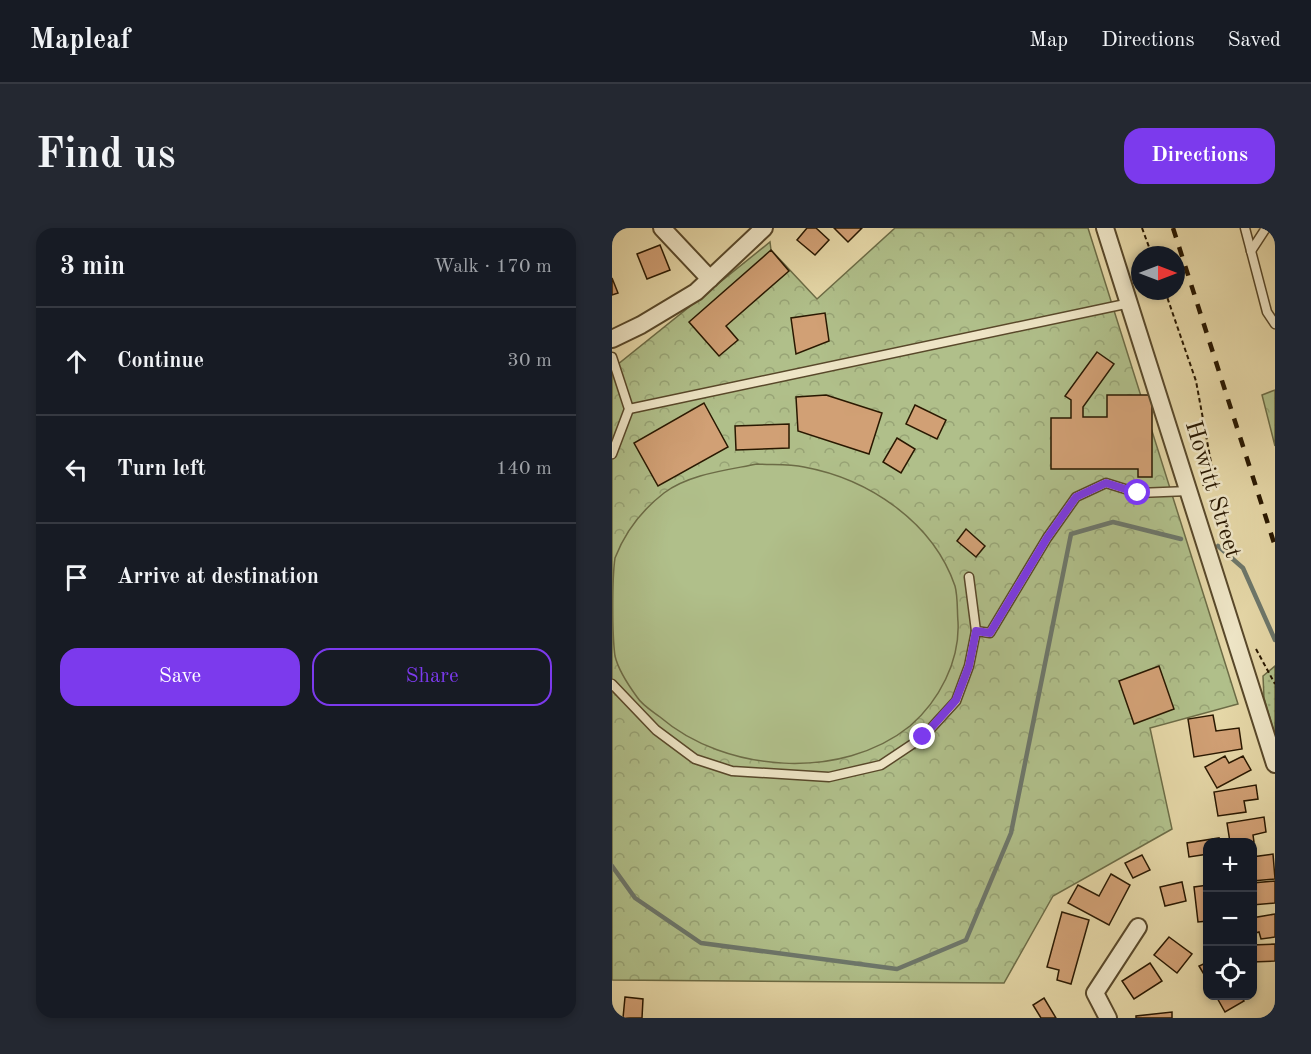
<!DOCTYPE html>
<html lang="en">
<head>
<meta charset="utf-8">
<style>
  body { margin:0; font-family:"Old Standard TT",serif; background:#242831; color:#f1f3f6 }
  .controls { position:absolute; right:18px; bottom:18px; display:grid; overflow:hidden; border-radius:12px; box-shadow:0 3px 9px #0003 }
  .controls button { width:54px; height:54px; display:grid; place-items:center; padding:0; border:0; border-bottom:2px solid #363941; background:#171b24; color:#f1f3f6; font:30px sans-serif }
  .compass { position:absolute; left:519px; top:18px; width:54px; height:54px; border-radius:50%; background:#171b24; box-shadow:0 3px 9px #0003; rotate:90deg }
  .stop { position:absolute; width:18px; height:18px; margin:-14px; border:4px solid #7c3aed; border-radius:50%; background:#fff }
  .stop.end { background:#7c3aed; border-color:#fff; box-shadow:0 2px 6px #0008 }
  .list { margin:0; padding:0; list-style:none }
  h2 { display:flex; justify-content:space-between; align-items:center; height:78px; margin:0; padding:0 24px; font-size:26px }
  h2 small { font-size:20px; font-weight:400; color:#9ea1a6 }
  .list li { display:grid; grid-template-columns:39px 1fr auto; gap:18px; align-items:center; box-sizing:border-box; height:108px; padding:0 24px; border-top:2px solid #363941 }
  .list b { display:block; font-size:22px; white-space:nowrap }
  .list em { font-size:20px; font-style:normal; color:#9ea1a6 }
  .actions { display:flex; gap:12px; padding:18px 24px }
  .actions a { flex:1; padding:14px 0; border:2px solid #7c3aed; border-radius:18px; text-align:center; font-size:21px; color:#7c3aed }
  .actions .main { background:#7c3aed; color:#fff }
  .icon { flex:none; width:33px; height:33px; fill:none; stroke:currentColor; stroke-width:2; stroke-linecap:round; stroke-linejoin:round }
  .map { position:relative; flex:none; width:663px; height:790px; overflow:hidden; border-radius:18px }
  header { display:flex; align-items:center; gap:36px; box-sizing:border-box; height:84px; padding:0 30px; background:#171b24; border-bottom:2px solid #363941 }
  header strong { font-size:28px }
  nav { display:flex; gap:33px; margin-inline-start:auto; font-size:21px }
  .intro { display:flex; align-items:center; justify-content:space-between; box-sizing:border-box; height:144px; padding:0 36px }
  h1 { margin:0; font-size:42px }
  .button { padding:15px 27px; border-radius:18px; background:#7c3aed; color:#fff; font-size:21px; font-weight:700 }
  main { display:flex; gap:36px; padding:0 36px }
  aside { flex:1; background:#171b24; border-radius:18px; box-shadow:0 3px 9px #0003 }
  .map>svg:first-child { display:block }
  .grass { fill:url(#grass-dots); stroke:#6c6c46; stroke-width:1.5 }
  .park { fill:url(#park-crowns); stroke:#6c6c46; stroke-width:1.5 }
  .garden { fill:#b0bf8a; stroke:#6c6c46; stroke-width:1.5 }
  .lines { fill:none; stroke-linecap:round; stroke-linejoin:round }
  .stream { stroke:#6d776b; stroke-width:4.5 }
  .building { fill:#d1a075; stroke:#291801; stroke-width:1.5 }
  .lane-casing { stroke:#58482a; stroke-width:11 }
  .street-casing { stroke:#58482a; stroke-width:20 }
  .path { stroke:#291801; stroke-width:2; stroke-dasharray:4.5 3; stroke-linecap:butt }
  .lane { stroke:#eee5c6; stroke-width:8 }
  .street { stroke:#eee5c6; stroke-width:16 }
  .rail { stroke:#291801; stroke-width:4.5; stroke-dasharray:10 10; stroke-linecap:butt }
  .route { stroke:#7c3aed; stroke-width:8 }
  .labels { text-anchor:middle; stroke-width:5; stroke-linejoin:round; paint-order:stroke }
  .street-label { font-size:24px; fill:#291801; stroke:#eee5c6 }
</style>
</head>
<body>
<header>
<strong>Mapleaf</strong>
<nav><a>Map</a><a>Directions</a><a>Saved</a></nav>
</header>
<div class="intro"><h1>Find us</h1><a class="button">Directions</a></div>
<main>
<aside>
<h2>3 min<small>Walk · 170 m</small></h2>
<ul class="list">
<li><svg class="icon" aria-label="ahead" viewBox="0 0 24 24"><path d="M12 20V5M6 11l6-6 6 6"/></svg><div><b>Continue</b></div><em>30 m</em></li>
<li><svg class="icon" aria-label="left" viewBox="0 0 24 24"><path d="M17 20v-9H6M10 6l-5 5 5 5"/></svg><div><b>Turn left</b></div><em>140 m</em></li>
<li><svg class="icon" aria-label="arrive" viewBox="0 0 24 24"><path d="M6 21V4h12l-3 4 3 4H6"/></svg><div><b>Arrive at destination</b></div></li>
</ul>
<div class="actions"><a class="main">Save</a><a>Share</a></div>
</aside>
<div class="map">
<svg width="663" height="790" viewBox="0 0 663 790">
  <defs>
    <pattern id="grass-dots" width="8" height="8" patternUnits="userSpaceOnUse" patternTransform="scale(1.5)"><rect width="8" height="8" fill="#b0bf8a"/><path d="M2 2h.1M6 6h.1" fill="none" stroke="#97a375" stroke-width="1.8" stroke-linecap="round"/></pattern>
    <pattern id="park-crowns" width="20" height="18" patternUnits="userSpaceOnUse" patternTransform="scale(1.5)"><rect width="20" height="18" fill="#b0bf8a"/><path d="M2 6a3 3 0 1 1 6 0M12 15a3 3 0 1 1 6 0" fill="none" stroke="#97a375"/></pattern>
  </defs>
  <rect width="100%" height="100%" fill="#e5d7a7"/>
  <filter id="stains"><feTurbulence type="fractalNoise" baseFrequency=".00333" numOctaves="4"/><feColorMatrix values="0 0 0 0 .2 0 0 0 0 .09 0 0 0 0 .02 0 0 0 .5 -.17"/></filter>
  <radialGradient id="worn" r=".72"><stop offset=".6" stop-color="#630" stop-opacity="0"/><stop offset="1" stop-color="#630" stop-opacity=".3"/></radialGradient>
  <!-- grass -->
  <path class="grass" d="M663 438V508L652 470 651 448Z"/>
  <!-- park -->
  <g class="park">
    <path d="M283 0H476L626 476 538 500 560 601 441 668 392 755 0 752V141L158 14 159 22 205 71Z"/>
    <path d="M663 162V218L650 167Z"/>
  </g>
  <!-- garden -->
  <path class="garden" d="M145 236C160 237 177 236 192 239 257 251 321 294 343 358 346 369 345 383 346 394 348 433 327 473 298 498 230 553 113 545 48 489 40 483 30 477 25 469 17 458 6 441 3 428 0 406 0 351 3 330 13 304 30 282 52 265 77 246 116 242 145 236Z"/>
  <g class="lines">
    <!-- stream -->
    <g class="stream">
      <path d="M606 318 631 340 663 412"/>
      <path d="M0 638 23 670 89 715 285 741 354 712 399 605 459 306 501 294 569 311"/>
    </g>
  </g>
  <!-- building -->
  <g class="building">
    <path d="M195 0H204L217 12 203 27 185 12Z"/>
    <path d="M222 0H250L236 14Z"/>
    <path d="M48 17 58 42 35 51 25 26Z"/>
    <path d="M159 22 177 43 114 98 126 112 107 128 77 94Z"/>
    <path d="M0 50 6 65 0 67Z"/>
    <path d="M213 85 217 113 184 126 179 90Z"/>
    <path d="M485 124 502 136 471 179V189H495V167H540V249H526V241H439V190H459V172L453 168Z"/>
    <path d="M214 167 270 185 257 226 186 203 184 169Z"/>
    <path d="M92 175 116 219 46 258 22 215Z"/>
    <path d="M303 177 334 192 325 211 294 196Z"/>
    <path d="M177 196V220L124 222 123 198Z"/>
    <path d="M285 210 303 221 289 245 271 234Z"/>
    <path d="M354 301 373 318 364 329 345 313Z"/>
    <path d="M547 438 562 481 522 496 507 453Z"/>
    <path d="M601 487 604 503 627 500 630 521 582 529 576 491Z"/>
    <path d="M613 528 617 535 631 528 639 542 605 560 593 539Z"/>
    <path d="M644 557 646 571 632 573 634 584 606 588 602 564Z"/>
    <path d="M652 589 654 604 641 607 642 614H618L615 595Z"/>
    <path d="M607 610V614H596V626L577 629 575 615Z"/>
    <path d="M661 626 663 651 640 653V629Z"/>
    <path d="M530 627 538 642 521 650 513 635Z"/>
    <path d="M499 646 518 657 497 697 456 675 466 657 487 668Z"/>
    <path d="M663 653V675L640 677V655Z"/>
    <path d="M570 654 574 673 553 678 548 659Z"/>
    <path d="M596 657V693L586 694 582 659Z"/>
    <path d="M450 684 477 692 459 756 445 752 447 742 435 739Z"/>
    <path d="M663 686V709L649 711 647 704 640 706V690Z"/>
    <path d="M557 709 580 726 565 745 542 727Z"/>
    <path d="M663 716V733L640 734V717Z"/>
    <path d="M596 734V753L587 738Z"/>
    <path d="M538 735 550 753 522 771 510 753Z"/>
    <path d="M604 768H629L632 773 613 784Z"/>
    <path d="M13 769 31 771 30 790H11Z"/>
    <path d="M432 770 444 790H429L421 777Z"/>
    <path d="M560 784V790H524V788Z"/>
  </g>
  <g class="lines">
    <!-- lane casing -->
    <g class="lane-casing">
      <g id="lane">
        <path d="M633 0 655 84 663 96"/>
        <path d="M639 23 654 0"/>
        <path d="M0 129 17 181 0 226"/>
        <path d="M17 181 518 75"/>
        <path d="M364 403 378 405 435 310 464 269 494 255 526 265 577 263"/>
        <path d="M0 456 44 502 83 531 120 543 217 549 269 537 311 509 344 473 357 438 364 403 357 349"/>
      </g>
    </g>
    <!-- street casing -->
    <g class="street-casing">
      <g id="street">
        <path d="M50 0 98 51"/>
        <path d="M493 0 663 536"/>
        <path d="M0 111 29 97 84 64 152 0"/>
        <path d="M496 790 483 765 526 699"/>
      </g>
    </g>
    <!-- path -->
    <g class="path">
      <path d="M530 0 540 27"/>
      <path d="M553 63 584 153 600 240 591 258"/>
      <path d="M644 421 663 456"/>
    </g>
    <!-- lane -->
    <use href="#lane" class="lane"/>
    <!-- street -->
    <use href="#street" class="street"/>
    <!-- rail -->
    <path class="rail" d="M561 0 663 318"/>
  </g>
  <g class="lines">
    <!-- route -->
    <path class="route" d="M311 509 344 472 357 438 364 403 378 405 435 310 464 269 494 255 526 265"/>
  </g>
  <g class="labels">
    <!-- street labels -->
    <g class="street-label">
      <text transform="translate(602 261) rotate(73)" y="8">Howitt Street</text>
    </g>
  </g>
  <rect width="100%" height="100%" filter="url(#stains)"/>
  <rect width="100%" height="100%" fill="url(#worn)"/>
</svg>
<div class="controls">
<button>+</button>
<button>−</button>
<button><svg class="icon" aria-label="locate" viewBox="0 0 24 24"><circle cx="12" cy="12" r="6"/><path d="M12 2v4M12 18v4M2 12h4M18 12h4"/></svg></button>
</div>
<svg class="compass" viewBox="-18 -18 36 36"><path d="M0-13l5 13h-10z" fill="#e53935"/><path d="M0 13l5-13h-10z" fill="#9ea1a6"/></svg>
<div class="stop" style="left:526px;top:265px"></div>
<div class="stop end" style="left:311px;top:509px"></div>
</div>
</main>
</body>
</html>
